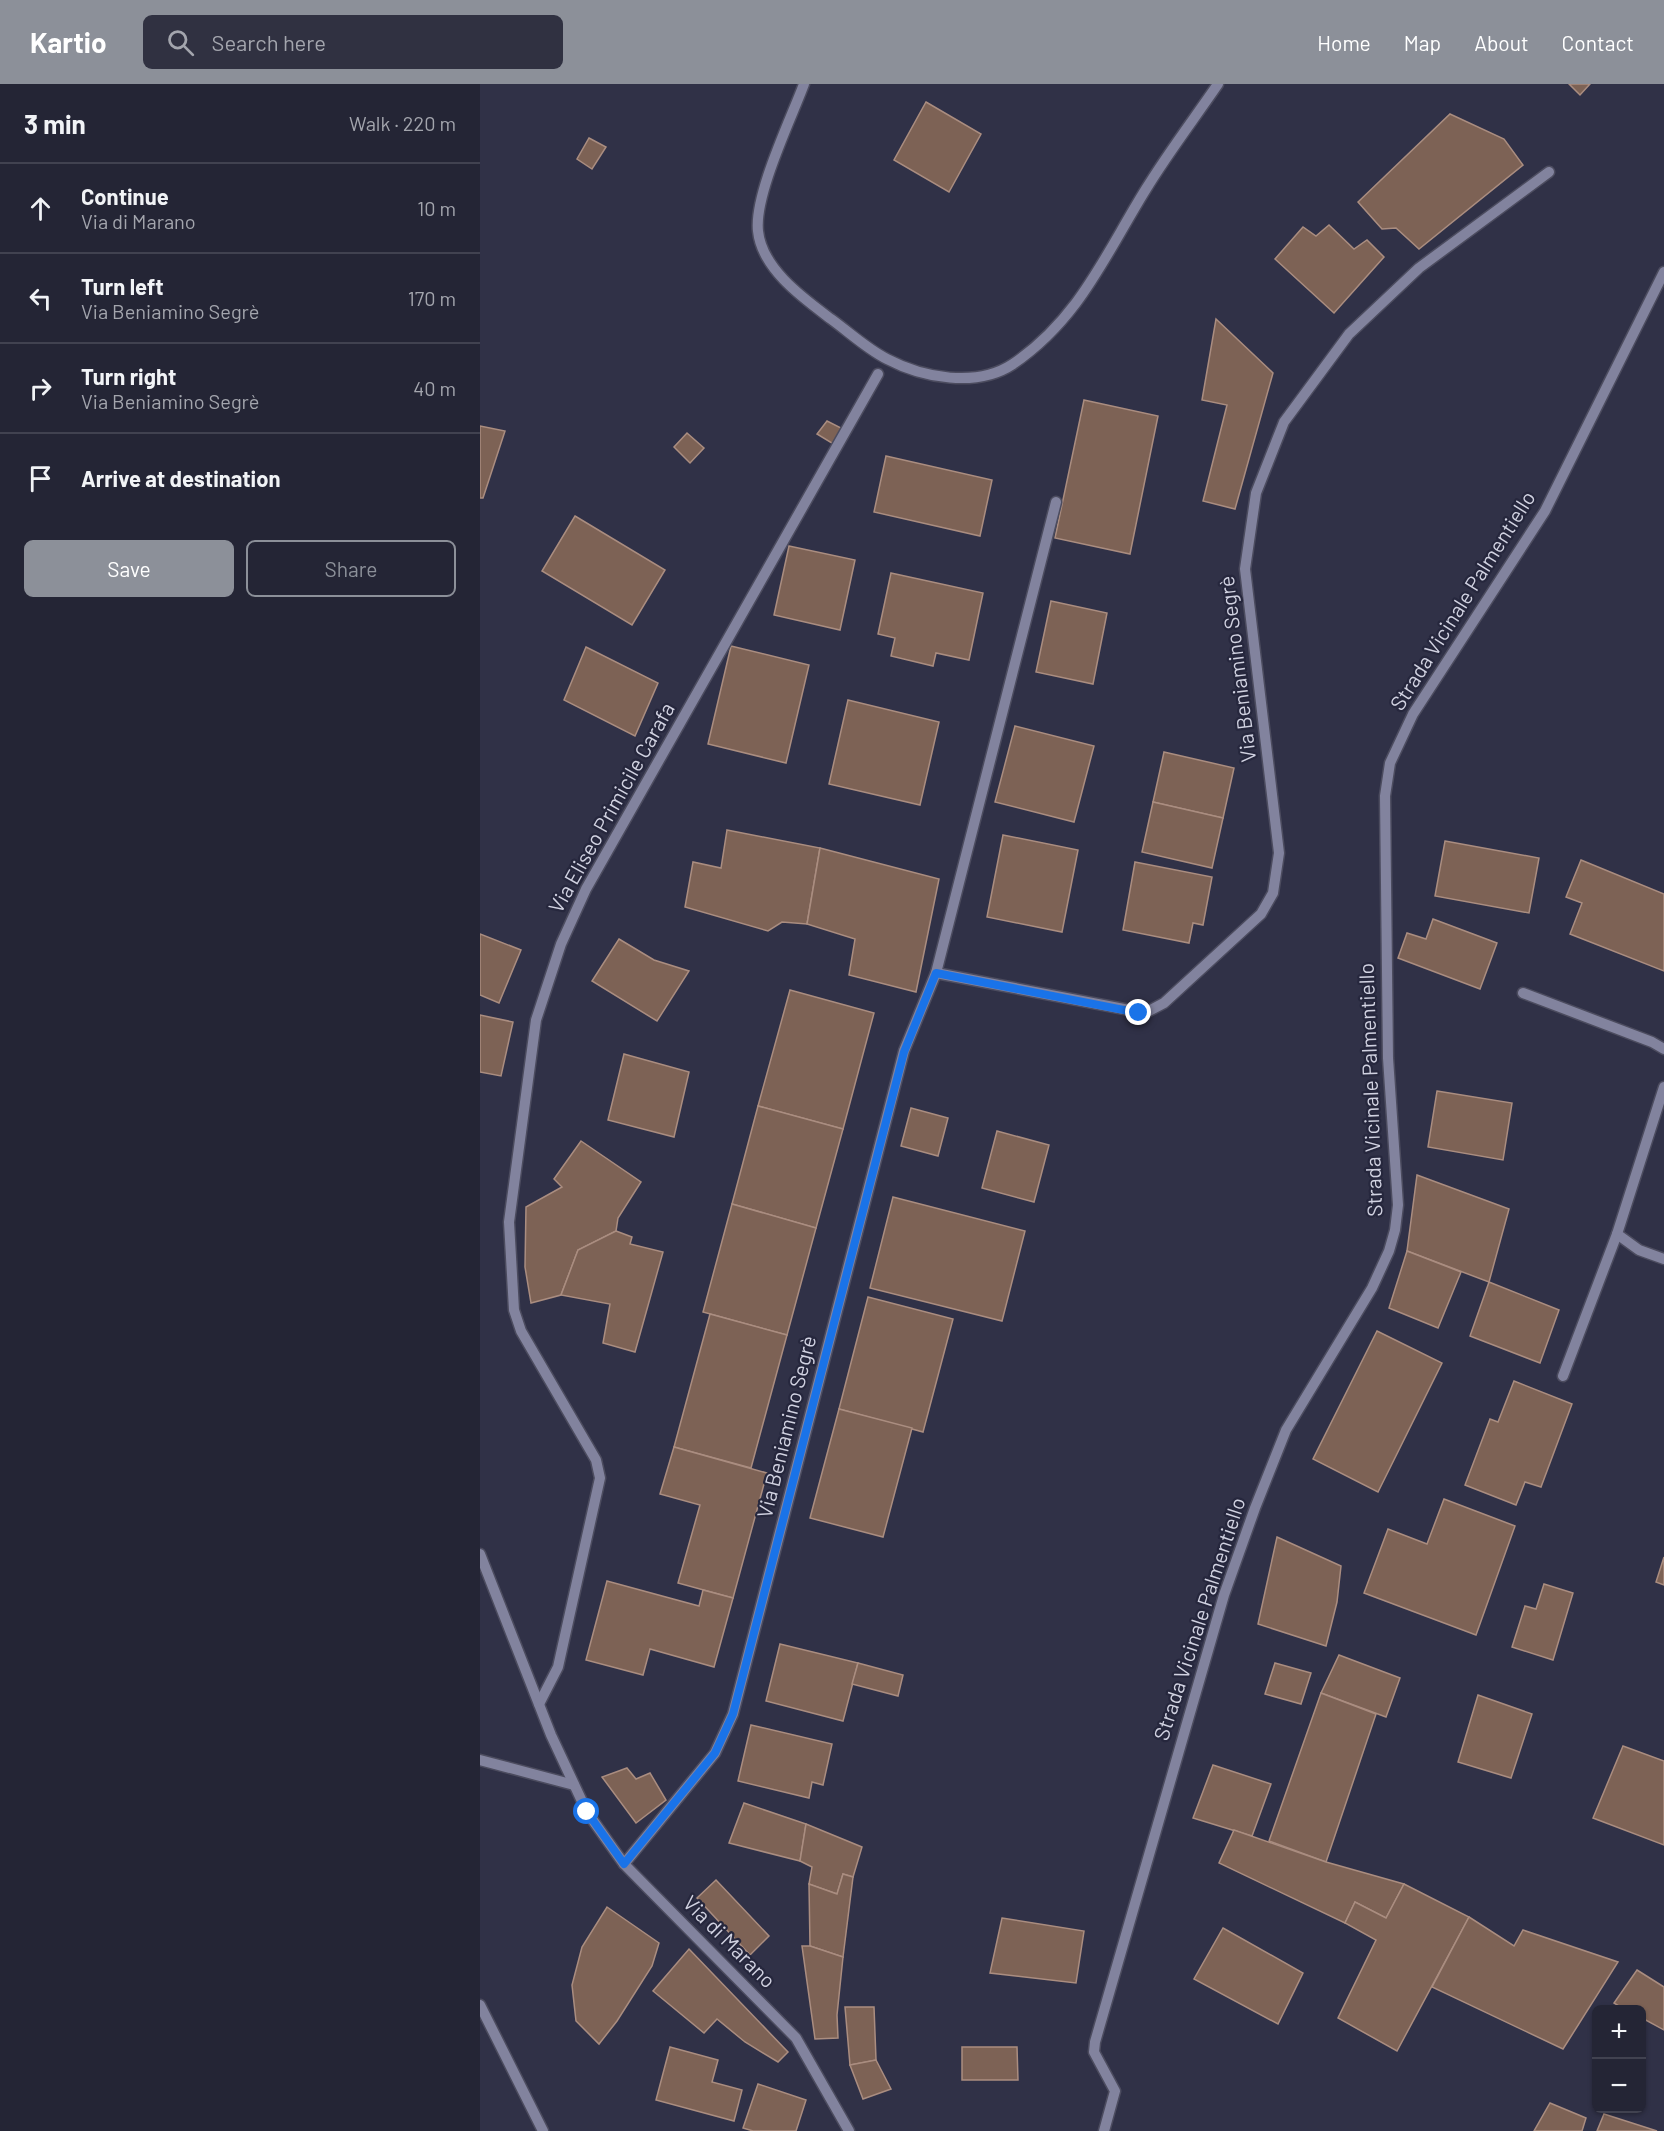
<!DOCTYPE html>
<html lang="en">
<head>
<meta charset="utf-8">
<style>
  body { margin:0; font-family:Barlow,sans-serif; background:#303141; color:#f1f3f6 }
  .controls { position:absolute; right:18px; bottom:18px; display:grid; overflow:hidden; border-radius:9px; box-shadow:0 2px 4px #0004 }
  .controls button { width:54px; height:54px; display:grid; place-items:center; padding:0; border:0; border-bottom:2px solid #414250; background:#242535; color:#f1f3f6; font:30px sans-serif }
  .stop { position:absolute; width:18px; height:18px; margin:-14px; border:4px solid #1a73e8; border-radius:50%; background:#fff }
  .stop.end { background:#1a73e8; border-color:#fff; box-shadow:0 2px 6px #0008 }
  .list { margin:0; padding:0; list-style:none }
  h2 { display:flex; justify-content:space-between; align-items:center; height:78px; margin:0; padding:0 24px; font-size:26px }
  h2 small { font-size:20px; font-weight:400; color:#a3a5ad }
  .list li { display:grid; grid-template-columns:39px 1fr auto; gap:18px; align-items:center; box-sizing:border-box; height:90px; padding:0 24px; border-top:2px solid #414250 }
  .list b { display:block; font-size:22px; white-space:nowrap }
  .list p { margin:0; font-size:20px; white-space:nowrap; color:#a3a5ad }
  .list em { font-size:20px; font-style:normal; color:#a3a5ad }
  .actions { display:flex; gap:12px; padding:18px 24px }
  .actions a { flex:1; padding:14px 0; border:2px solid #8c9099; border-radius:9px; text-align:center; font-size:21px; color:#8c9099 }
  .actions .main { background:#8c9099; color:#fff }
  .icon { flex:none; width:33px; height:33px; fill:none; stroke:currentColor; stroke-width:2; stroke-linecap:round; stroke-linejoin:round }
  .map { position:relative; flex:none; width:1184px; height:2047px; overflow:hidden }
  header { display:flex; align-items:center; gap:36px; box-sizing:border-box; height:84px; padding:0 30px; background:#8c9099; color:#fff }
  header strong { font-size:28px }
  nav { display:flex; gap:33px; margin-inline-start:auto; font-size:21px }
  .search { width:420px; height:54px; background:#303141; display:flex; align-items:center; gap:15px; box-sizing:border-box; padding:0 21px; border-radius:9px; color:#a3a5ad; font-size:22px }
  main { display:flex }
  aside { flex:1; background:#242535 }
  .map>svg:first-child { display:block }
  .building { fill:#7d6255; stroke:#aa8d80; stroke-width:1.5 }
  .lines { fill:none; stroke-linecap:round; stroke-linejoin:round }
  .minor-casing { stroke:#4c4c5f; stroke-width:13 }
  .minor { stroke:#82839e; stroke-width:10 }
  .route { stroke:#1a73e8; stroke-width:8 }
  .labels { text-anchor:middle; stroke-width:4.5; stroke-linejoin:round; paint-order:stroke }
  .street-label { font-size:21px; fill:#d1d2e1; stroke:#26273d }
</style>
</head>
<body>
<header>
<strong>Kartio</strong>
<div class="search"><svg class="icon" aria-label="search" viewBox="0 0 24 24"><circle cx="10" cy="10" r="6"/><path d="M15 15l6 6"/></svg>Search here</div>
<nav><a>Home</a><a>Map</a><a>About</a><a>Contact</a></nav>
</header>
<main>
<aside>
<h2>3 min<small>Walk · 220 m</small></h2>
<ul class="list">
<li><svg class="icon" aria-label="ahead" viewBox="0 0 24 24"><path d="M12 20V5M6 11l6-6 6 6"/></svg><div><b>Continue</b><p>Via di Marano</p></div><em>10 m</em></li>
<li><svg class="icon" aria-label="left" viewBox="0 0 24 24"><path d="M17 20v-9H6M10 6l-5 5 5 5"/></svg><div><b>Turn left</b><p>Via Beniamino Segrè</p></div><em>170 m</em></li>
<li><svg class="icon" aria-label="right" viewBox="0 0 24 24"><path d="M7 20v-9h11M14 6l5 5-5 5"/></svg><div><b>Turn right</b><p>Via Beniamino Segrè</p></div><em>40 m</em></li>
<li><svg class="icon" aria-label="arrive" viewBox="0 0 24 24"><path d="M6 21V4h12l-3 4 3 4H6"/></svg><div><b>Arrive at destination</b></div></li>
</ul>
<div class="actions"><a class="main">Save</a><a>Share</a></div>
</aside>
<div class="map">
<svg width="1184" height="2047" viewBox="0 0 1184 2047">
  <rect width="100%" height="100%" fill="#303147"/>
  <!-- building -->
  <g class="building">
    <path d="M1089 0H1110L1100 11Z"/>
    <path d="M446 18 501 50 469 108 414 76Z"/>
    <path d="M970 30 1024 55 1043 81 939 165 916 144 902 145 878 118Z"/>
    <path d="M109 54 126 63 112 85 97 75Z"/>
    <path d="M849 141 874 165 887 156 904 173 854 229 795 175 823 143 836 152Z"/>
    <path d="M736 235 793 289 755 425 723 417 747 321 722 316Z"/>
    <path d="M604 316 678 332 650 470 575 454Z"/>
    <path d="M347 337 363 345 355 361 337 350Z"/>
    <path d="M0 342 25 347 3 414H0Z"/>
    <path d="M207 349 224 364 210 379 194 363Z"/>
    <path d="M406 372 512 396 500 452 394 428Z"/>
    <path d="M95 432 185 486 152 541 62 487Z"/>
    <path d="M309 462 375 476 360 546 294 531Z"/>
    <path d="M411 489 503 509 489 576 456 569 453 582 411 572 415 554 398 550Z"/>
    <path d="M571 517 627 529 613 600 556 588Z"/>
    <path d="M251 562 329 581 306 679 228 660Z"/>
    <path d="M106 563 178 599 155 652 84 616Z"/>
    <path d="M368 616 459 638 440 721 349 700Z"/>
    <path d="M535 642 614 662 594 738 515 718Z"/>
    <path d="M684 668 754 684 743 734 673 718Z"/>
    <path d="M673 718 743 734 732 784 662 768Z"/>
    <path d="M247 746 340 764 327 840 302 838 288 847 205 823 213 778 241 784Z"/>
    <path d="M523 751 598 766 582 848 507 833Z"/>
    <path d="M965 757 1059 774 1049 829 955 812Z"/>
    <path d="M340 764 459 795 436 908 369 891 375 855 327 840Z"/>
    <path d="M1101 776 1184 810V887L1090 850 1102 819 1086 813Z"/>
    <path d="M655 778 732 793 723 841 713 839 709 859 643 846Z"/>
    <path d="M953 835 1017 859 1000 905 918 874 927 849 946 855Z"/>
    <path d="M0 850 41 866 19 919 0 911Z"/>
    <path d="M139 855 174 876 209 887 177 937 112 897Z"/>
    <path d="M310 906 394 929 363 1045 278 1022Z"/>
    <path d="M0 931 33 938 21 992 0 988Z"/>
    <path d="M144 970 209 988 194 1053 128 1036Z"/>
    <path d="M957 1007 1032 1019 1023 1076 948 1063Z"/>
    <path d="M278 1022 363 1045 336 1144 252 1120Z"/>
    <path d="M431 1024 468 1034 458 1072 421 1062Z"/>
    <path d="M517 1047 569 1061 554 1118 502 1104Z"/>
    <path d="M101 1057 161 1098 138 1134 136 1147 98 1166 81 1211 51 1219 45 1183 46 1123 82 1103 74 1095Z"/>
    <path d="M937 1091 1029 1125 1009 1198 927 1167Z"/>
    <path d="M413 1113 545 1147 522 1237 390 1204Z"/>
    <path d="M252 1120 336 1144 307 1251 223 1228Z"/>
    <path d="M136 1147 152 1153 150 1160 183 1168 155 1268 123 1259 130 1220 81 1211 98 1166Z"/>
    <path d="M927 1167 981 1188 958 1244 909 1224Z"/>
    <path d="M1009 1198 1079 1226 1060 1279 990 1252Z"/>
    <path d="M388 1213 473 1235 443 1348 359 1325Z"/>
    <path d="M230 1230 307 1251 271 1384 194 1363Z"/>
    <path d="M897 1247 962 1279 898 1408 833 1375Z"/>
    <path d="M1034 1297 1092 1320 1061 1403 1045 1398 1036 1421 985 1401 1010 1335 1018 1338Z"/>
    <path d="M359 1325 432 1344 403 1453 330 1434Z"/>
    <path d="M194 1363 287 1389 253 1514 198 1499 220 1421 180 1410Z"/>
    <path d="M964 1415 1035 1442 996 1551 884 1509 908 1445 947 1460Z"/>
    <path d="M797 1453 861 1482 857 1518 846 1562 778 1540Z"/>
    <path d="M1184 1473V1501L1176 1498Z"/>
    <path d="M127 1497 219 1522 223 1506 253 1514 234 1583 170 1565 163 1591 106 1576Z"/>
    <path d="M1064 1500 1093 1509 1073 1576 1032 1563 1045 1522 1056 1525Z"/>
    <path d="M300 1560 378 1579 363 1637 286 1617Z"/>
    <path d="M859 1571 920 1594 906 1633 841 1609Z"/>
    <path d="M378 1579 423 1591 418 1612 372 1600Z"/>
    <path d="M795 1579 831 1589 821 1620 785 1610Z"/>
    <path d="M841 1609 896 1630 846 1778 789 1757Z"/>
    <path d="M998 1611 1052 1630 1031 1694 978 1678Z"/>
    <path d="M271 1641 352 1660 343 1701 332 1698 329 1714 258 1697Z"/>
    <path d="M1143 1662 1184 1677V1761L1113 1734Z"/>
    <path d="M733 1681 791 1700 772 1752 713 1734Z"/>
    <path d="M147 1684 156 1695 170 1689 186 1716 156 1739 122 1693Z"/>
    <path d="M264 1719 326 1740 320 1777 249 1759Z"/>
    <path d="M326 1740 382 1763 373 1793 363 1790 357 1810 329 1800 332 1783 320 1777Z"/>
    <path d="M754 1746 846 1778 924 1800 906 1834 875 1818 865 1839 739 1779Z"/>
    <path d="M363 1790 373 1793 363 1873 330 1862 329 1800 357 1810Z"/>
    <path d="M236 1796 289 1852 270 1871 217 1814Z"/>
    <path d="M924 1800 989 1833 917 1967 858 1934 896 1856 865 1839 875 1818 906 1834Z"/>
    <path d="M127 1823 179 1859 172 1882 137 1937 119 1960 96 1937 92 1901 102 1863Z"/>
    <path d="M989 1833 1034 1862 1043 1846 1138 1878 1083 1965 952 1903Z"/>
    <path d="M522 1834 604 1847 596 1899 510 1889Z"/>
    <path d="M743 1844 823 1889 798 1940 714 1895Z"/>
    <path d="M322 1862H330L363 1873 357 1931 358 1954 335 1955Z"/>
    <path d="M209 1865 308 1968 298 1978 265 1958 237 1935 224 1949 173 1907Z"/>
    <path d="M1157 1886 1184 1903V1946L1162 1934V1926H1145L1134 1919Z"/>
    <path d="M365 1923H394L396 1976 370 1981Z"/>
    <path d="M190 1963 238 1976 232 1998 262 2006 254 2037 176 2016Z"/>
    <path d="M482 1963H537L538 1996H482Z"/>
    <path d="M396 1976 411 2005 383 2015 370 1981Z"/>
    <path d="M278 2000 326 2016 316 2047H273L263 2044Z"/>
    <path d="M1070 2019 1106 2034 1102 2047H1054Z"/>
    <path d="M1124 2030 1177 2047H1117Z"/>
  </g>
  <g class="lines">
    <!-- minor casing -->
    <g class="minor-casing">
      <g id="minor">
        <path d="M324 0C311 35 274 111 278 147 282 185 323 214 351 235 369 248 387 265 407 275 443 294 497 304 533 280 600 234 625 171 666 105 688 69 714 35 738 0"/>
        <path d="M456 889 665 929 684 919 781 830 793 809 799 769 765 485 776 409 804 338 869 250 939 184 1069 88"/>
        <path d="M1043 909 1172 958 1184 965"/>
        <path d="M1184 1003 1137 1150 1159 1166 1184 1175"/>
        <path d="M1083 1292 1137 1150"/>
        <path d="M0 1470 71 1651 107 1728 144 1780 316 1954 369 2047"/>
        <path d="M59 1620 78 1583 120 1394 116 1376 41 1247 34 1226 29 1138 56 936 81 860 106 805 398 290"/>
        <path d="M0 1676 94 1701"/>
        <path d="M144 1780 235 1669 253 1630 424 967 456 889 576 418"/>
        <path d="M0 1921 63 2047"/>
        <path d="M624 2047 635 2007 614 1968 615 1958 744 1511 775 1424 806 1346 892 1204 909 1167 915 1146 918 1121 908 974 905 712 910 679 933 630 1065 427 1184 188"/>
      </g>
    </g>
    <!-- minor -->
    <use href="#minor" class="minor"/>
  </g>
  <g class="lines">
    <!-- route -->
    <path class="route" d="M107 1728 144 1780 235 1669 253 1630 424 968 456 889 659 929"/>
  </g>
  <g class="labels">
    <!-- street labels -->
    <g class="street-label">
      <text transform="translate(983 517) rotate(-58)" y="7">Strada Vicinale Palmentiello</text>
      <text transform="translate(758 585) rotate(-97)" y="7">Via Beniamino Segrè</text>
      <text transform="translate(132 724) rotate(-61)" y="7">Via Eliseo Primicile Carafa</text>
      <text transform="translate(891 1006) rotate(-92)" y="7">Strada Vicinale Palmentiello</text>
      <text transform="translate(307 1343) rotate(-76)" y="7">Via Beniamino Segrè</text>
      <text transform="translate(720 1535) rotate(-72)" y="7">Strada Vicinale Palmentiello</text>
      <text transform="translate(249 1858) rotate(45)" y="7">Via di Marano</text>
    </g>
  </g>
</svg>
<div class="controls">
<button>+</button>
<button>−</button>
</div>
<div class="stop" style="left:107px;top:1728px"></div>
<div class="stop end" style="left:659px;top:929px"></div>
</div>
</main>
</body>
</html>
